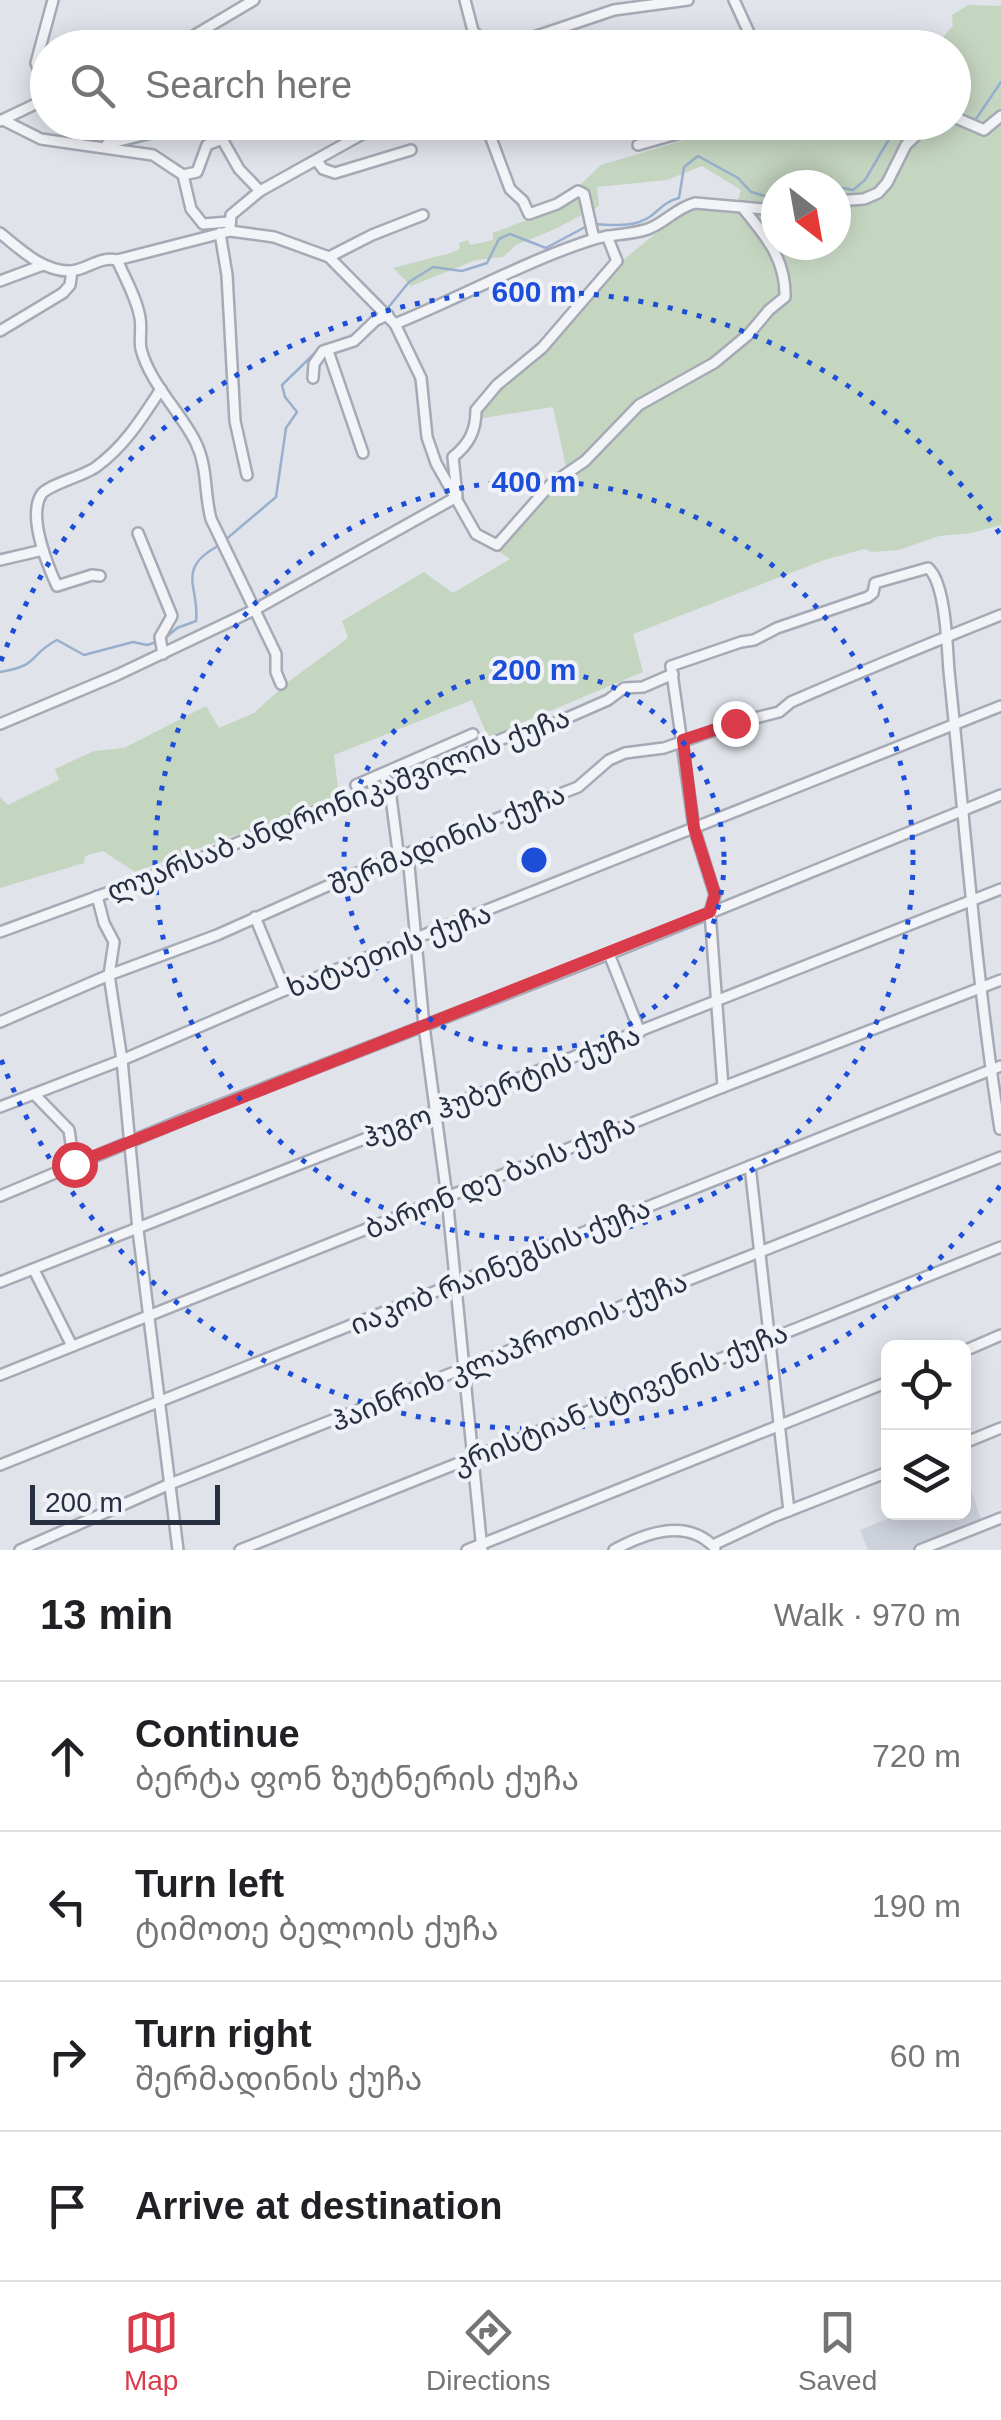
<!DOCTYPE html>
<html lang="en">
<head>
<meta charset="utf-8">
<style>
  body { margin:0; font-family:Arial,"Noto Sans Georgian",sans-serif; background:#f2f2f2; color:#202124 }
  .controls { position:absolute; right:30px; bottom:30px; display:grid; overflow:hidden; border-radius:15px; box-shadow:0 5px 25px #0003 }
  .controls button { width:90px; height:90px; display:grid; place-items:center; padding:0; border:0; border-bottom:2px solid #e0e0e0; background:#fff; color:#202124; font:50px sans-serif }
  .compass { position:absolute; left:761px; top:170px; width:90px; height:90px; border-radius:50%; background:#fff; box-shadow:0 5px 25px #0003; rotate:149deg }
  .scale { position:absolute; left:30px; bottom:25px; width:190px; box-sizing:border-box; padding-left:10px; border:5px solid #273043; border-top:0; font-size:28px; line-height:35px; white-space:nowrap; color:#273043; -webkit-text-stroke:8px #f0f2f7; paint-order:stroke }
  .stop { position:absolute; width:30px; height:30px; margin:-22px; border:8px solid #d93b4a; border-radius:50%; background:#fff }
  .stop.end { background:#d93b4a; border-color:#fff; box-shadow:0 2px 10px #0008 }
  .list { margin:0; padding:0; list-style:none }
  h2 { display:flex; justify-content:space-between; align-items:center; height:130px; margin:0; padding:0 40px; font-size:42px }
  h2 small { font-size:32px; font-weight:400; color:#757577 }
  .list li { display:grid; grid-template-columns:65px 1fr auto; gap:30px; align-items:center; box-sizing:border-box; height:150px; padding:0 40px; border-top:2px solid #e0e0e0 }
  .list b { display:block; font-size:38px; white-space:nowrap }
  .list p { margin:0; font-size:32px; white-space:nowrap; color:#757577 }
  .list em { font-size:32px; font-style:normal; color:#757577 }
  .icon { flex:none; width:55px; height:55px; fill:none; stroke:currentColor; stroke-width:2; stroke-linecap:round; stroke-linejoin:round }
  .map { position:relative; flex:none; width:1001px; height:1550px; overflow:hidden }
  .search { position:absolute; background:#fff; box-shadow:0 5px 25px #0003; left:30px; right:30px; top:30px; height:110px; display:flex; align-items:center; gap:25px; box-sizing:border-box; padding:0 35px; border-radius:55px; color:#757577; font-size:38px }
  .sheet { height:730px; background:#fff }
  nav { display:flex; justify-content:space-around; align-items:center; box-sizing:border-box; height:140px; border-top:2px solid #e0e0e0; background:#fff; font-size:28px; color:#757577 }
  nav a { display:grid; justify-items:center; gap:5px }
  nav .on { color:#d93b4a }
  .map>svg:first-child { display:block }
  .built { fill:#ced2dc }
  .green { fill:#c4d5c0; fill-rule:evenodd }
  .lines { fill:none; stroke-linecap:round; stroke-linejoin:round }
  .stream { stroke:#98afcd; stroke-width:2.5 }
  .minor-casing { stroke:#a5aab5; stroke-width:14 }
  .minor { stroke:#f3f4f8; stroke-width:9 }
  .route { stroke:#d93b4a; stroke-width:12 }
  .ring { fill:none; stroke:#1d4ed8; stroke-width:5; stroke-dasharray:5 10 }
  .labels { text-anchor:middle; stroke-width:8; stroke-linejoin:round; paint-order:stroke }
  .street-label { font-size:28px; fill:#273043; stroke:#f0f2f7 }
  .centre { fill:#1d4ed8; stroke:#f0f2f7; stroke-width:5 }
  .ring-label { font-size:30px; text-anchor:middle; font-weight:bold; fill:#1d4ed8; stroke:#f0f2f7; stroke-width:8; stroke-linejoin:round; paint-order:stroke }
</style>
</head>
<body>
<div class="map">
<svg width="1001" height="1550" viewBox="0 0 1001 1550">
  <rect width="100%" height="100%" fill="#e0e3ea"/>
  <!-- built -->
  <path class="built" d="M969 1484 982 1522 913 1550H868L860 1530 901 1513 964 1512V1486Z"/>
  <!-- green -->
  <path class="green" d="M968 5 1001 6V525L971 533 939 536 899 550 872 552 864 549 824 560 633 634 643 672 488 737 472 700 334 755 339 797 135 872 103 851 85 856 84 863 0 888V797L8 805 59 780 55 769 94 751 124 748 206 706 219 728 254 713 288 682 348 638 342 621 424 572 453 593 510 559 497 550 548 492 568 476 553 407 477 419 492 392 538 355 622 261 660 230 707 200 737 203 741 190 702 166 667 180 597 187 599 206 555 229 516 245 503 257 476 260 411 286 393 268 454 252 460 248 459 243 468 240 470 245 493 240V233L571 203 580 185 601 165 701 135H736L737 129H805L823 139 846 134 863 123 954 122V48L934 47 953 26 952 15ZM776 185H836V245H776Z"/>
  <g class="lines">
    <!-- stream -->
    <g class="stream">
      <path d="M954 108 966 119H976L1001 82"/>
      <path d="M828 185 853 190 865 180 899 122"/>
      <path d="M594 224C614 225 634 228 651 216 660 209 666 201 679 198L684 167 698 156 738 178 751 192 776 199"/>
      <path d="M387 309 409 282 433 267 462 271 487 263 499 239 510 234 546 248 587 226"/>
      <path d="M326 345 345 340 359 330"/>
      <path d="M224 541 276 497 286 428 297 412 285 397 282 385 319 349"/>
      <path d="M0 672C40 666 28 655 57 640L84 655 133 642 147 645 163 640 177 628 196 621C200 588 175 569 218 546"/>
    </g>
    <!-- minor casing -->
    <g class="minor-casing">
      <g id="minor">
        <path d="M465 0 473 31 489 46 528 39 614 10 688 0"/>
        <path d="M734 0 756 48"/>
        <path d="M173 48 254 0"/>
        <path d="M48 93 36 63 53 0"/>
        <path d="M954 117 984 130 1001 116"/>
        <path d="M3 120 41 139 153 155 183 175 191 209 203 224 229 222"/>
        <path d="M0 121 48 98"/>
        <path d="M485 122 510 189 523 201 529 214 557 204 578 191 584 194 594 239"/>
        <path d="M107 144 196 122"/>
        <path d="M638 145 719 122"/>
        <path d="M317 161 323 169 335 173 411 150"/>
        <path d="M183 175 197 172 207 145 222 139 239 169 260 191"/>
        <path d="M836 201 864 199 878 193 887 183 906 145 930 122"/>
        <path d="M230 228 231 215 260 191 384 122"/>
        <path d="M0 233C20 249 43 272 71 271 87 270 99 256 117 260L230 231 274 237 329 257 395 324 421 378 427 437 436 463 476 534 497 545 550 485 585 461 639 405 714 363 749 334 769 310 785 297C786 259 765 235 742 207"/>
        <path d="M220 233 227 275 235 421 247 475"/>
        <path d="M329 257 372 235 423 215"/>
        <path d="M117 260C125 278 137 299 140 318 142 328 139 340 141 349 150 384 181 412 196 443 208 468 204 493 211 519L276 654V672L281 684"/>
        <path d="M0 281 43 265"/>
        <path d="M395 324C462 297 525 261 594 239 612 234 630 235 648 229 665 223 676 208 695 203L776 210"/>
        <path d="M0 331 63 293 70 285 72 271"/>
        <path d="M328 351 363 453"/>
        <path d="M313 378 314 364 323 351 354 341 376 320 388 315"/>
        <path d="M453 499 457 496 453 457C469 444 476 431 476 410L497 385 542 348 617 261 607 236"/>
        <path d="M138 533 172 616 160 637 163 654"/>
        <path d="M0 560 43 550"/>
        <path d="M100 576 92 575 57 586C47 564 28 517 41 495 47 485 84 476 96 467 125 446 142 418 161 389"/>
        <path d="M0 724 117 675 256 609 453 499"/>
        <path d="M389 782 399 859"/>
        <path d="M356 785 473 734"/>
        <path d="M408 855 424 1026 447 1197 482 1550"/>
        <path d="M97 896 104 923 114 942 109 975 122 1060 138 1230 178 1550"/>
        <path d="M255 917 285 990"/>
        <path d="M0 932 194 861 297 818 390 786 514 734 544 728 608 700 624 688 643 687 673 674"/>
        <path d="M609 954 640 1032"/>
        <path d="M0 1022 109 975 217 935 352 875 578 787 609 760 625 753 664 748 735 723 779 712 791 702C860 672 931 643 1001 615"/>
        <path d="M723 1087 710 912 715 895 694 828 671 666 741 642 754 640 777 628 868 597 873 593 875 583 928 568C946 583 947 647 949 671 965 824 976 977 1000 1129"/>
        <path d="M34 1094 69 1130 74 1164"/>
        <path d="M0 1107 122 1060 285 990 1001 706"/>
        <path d="M750 1166 789 1511"/>
        <path d="M0 1196 194 1115 609 954 1001 795"/>
        <path d="M34 1270 72 1346"/>
        <path d="M0 1282 1001 889"/>
        <path d="M964 1351 1001 1335"/>
        <path d="M0 1375 723 1087 1001 980"/>
        <path d="M964 1443 1001 1428"/>
        <path d="M0 1465 1001 1066"/>
        <path d="M713 1545 773 1517 888 1472"/>
        <path d="M20 1550 170 1484 1001 1157"/>
        <path d="M240 1550 1001 1247"/>
        <path d="M467 1550 888 1382"/>
        <path d="M614 1550C645 1533 687 1517 715 1548"/>
        <path d="M920 1550 1001 1518"/>
      </g>
    </g>
    <!-- minor -->
    <use href="#minor" class="minor"/>
  </g>
  <g class="lines">
    <!-- route -->
    <path class="route" d="M74 1164 710 912 715 894 694 828 683 740 735 723"/>
  </g>
  <!-- distance rings -->
  <g class="ring">
    <circle cx="534" cy="860" r="190"/>
    <circle cx="534" cy="860" r="379"/>
    <path d="M1000 1186A569 569 0 0 1 1 1059M1 661A569 569 0 0 1 1000 534"/>
  </g>
  <g class="labels">
    <!-- street labels -->
    <g class="street-label">
      <text transform="translate(338 804) rotate(-21)" y="10">ლუარსაბ ანდრონიკაშვილის ქუჩა</text>
      <text transform="translate(447 839) rotate(-22)" y="10">შერმადინის ქუჩა</text>
      <text transform="translate(389 950) rotate(-21)" y="10">ხატაეთის ქუჩა</text>
      <text transform="translate(501 1086) rotate(-21)" y="10">ჰუგო ჰუბერტის ქუჩა</text>
      <text transform="translate(500 1176) rotate(-22)" y="10">ბარონ დე ბაის ქუჩა</text>
      <text transform="translate(500 1266) rotate(-22)" y="10">იაკობ რაინეგსის ქუჩა</text>
      <text transform="translate(509 1351) rotate(-22)" y="10">ჰაინრიხ კლაპროთის ქუჩა</text>
      <text transform="translate(620 1398) rotate(-22)" y="10">კრისტიან სტივენის ქუჩა</text>
    </g>
  </g>
  <circle cx="534" cy="860" r="15" class="centre"/>
  <g class="ring-label">
    <text x="534" y="302">600 m</text>
    <text x="534" y="492">400 m</text>
    <text x="534" y="680">200 m</text>
  </g>
</svg>
<div class="controls">
<button><svg class="icon" aria-label="locate" viewBox="0 0 24 24"><circle cx="12" cy="12" r="6"/><path d="M12 2v4M12 18v4M2 12h4M18 12h4"/></svg></button>
<button><svg class="icon" aria-label="layers" viewBox="0 0 24 24"><path d="M12 4l9 5-9 5-9-5zM3 14l9 5 9-5"/></svg></button>
</div>
<svg class="compass" viewBox="-18 -18 36 36"><path d="M0-13l5 13h-10z" fill="#e53935"/><path d="M0 13l5-13h-10z" fill="#757577"/></svg>
<div class="scale">200 m</div>
<div class="stop" style="left:74px;top:1164px"></div>
<div class="stop end" style="left:735px;top:723px"></div>
<div class="search"><svg class="icon" aria-label="search" viewBox="0 0 24 24"><circle cx="10" cy="10" r="6"/><path d="M15 15l6 6"/></svg>Search here</div>
</div>
<section class="sheet">
<h2>13 min<small>Walk · 970 m</small></h2>
<ul class="list">
<li><svg class="icon" aria-label="ahead" viewBox="0 0 24 24"><path d="M12 20V5M6 11l6-6 6 6"/></svg><div><b>Continue</b><p>ბერტა ფონ ზუტნერის ქუჩა</p></div><em>720 m</em></li>
<li><svg class="icon" aria-label="left" viewBox="0 0 24 24"><path d="M17 20v-9H6M10 6l-5 5 5 5"/></svg><div><b>Turn left</b><p>ტიმოთე ბელოის ქუჩა</p></div><em>190 m</em></li>
<li><svg class="icon" aria-label="right" viewBox="0 0 24 24"><path d="M7 20v-9h11M14 6l5 5-5 5"/></svg><div><b>Turn right</b><p>შერმადინის ქუჩა</p></div><em>60 m</em></li>
<li><svg class="icon" aria-label="arrive" viewBox="0 0 24 24"><path d="M6 21V4h12l-3 4 3 4H6"/></svg><div><b>Arrive at destination</b></div></li>
</ul>
</section>
<nav>
<a class="on"><svg class="icon" aria-label="map" viewBox="0 0 24 24"><path d="M3 6l6-2 6 2 6-2v14l-6 2-6-2-6 2zM9 4v14M15 6v14"/></svg>Map</a>
<a><svg class="icon" aria-label="directions" viewBox="0 0 24 24"><path d="M12 3l9 9-9 9-9-9zM9 14v-3h6M13 9l2 2-2 2"/></svg>Directions</a>
<a><svg class="icon" aria-label="saved" viewBox="0 0 24 24"><path d="M7 4h10v16l-5-4-5 4z"/></svg>Saved</a>
</nav>
</body>
</html>
